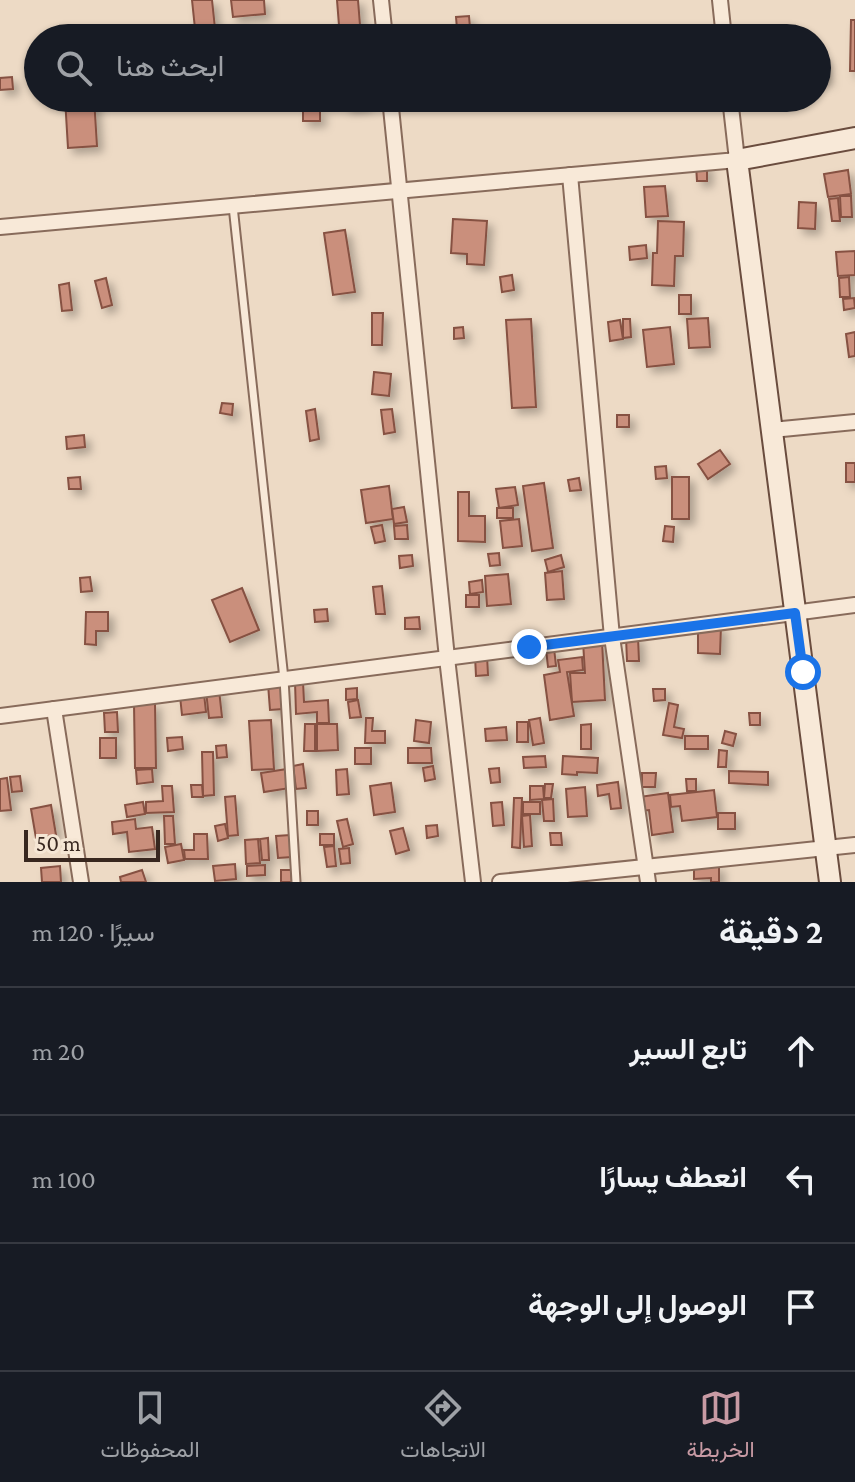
<!DOCTYPE html>
<html lang="ar">
<head>
<meta charset="utf-8">
<style>
  body { margin:0; font-family:"Crimson Pro",Vazirmatn,serif; background:#242831; color:#f1f3f6; direction:rtl }
  .scale { position:absolute; left:24px; bottom:20px; width:136px; box-sizing:border-box; padding-left:8px; border:4px solid #38271f; border-top:0; font-size:22px; line-height:28px; white-space:nowrap; color:#38271f; -webkit-text-stroke:6px #f5e6d4; paint-order:stroke }
  .stop { position:absolute; width:24px; height:24px; margin:-18px; border:6px solid #1a73e8; border-radius:50%; background:#fff }
  .stop.end { background:#1a73e8; border-color:#fff; box-shadow:0 2px 8px #0008 }
  .list { margin:0; padding:0; list-style:none }
  h2 { display:flex; justify-content:space-between; align-items:center; height:104px; margin:0; padding:0 32px; font-size:34px }
  h2 small { font-size:26px; font-weight:400; color:#9ea1a6 }
  .list li { display:grid; grid-template-columns:52px 1fr auto; gap:24px; align-items:center; box-sizing:border-box; height:128px; padding:0 32px; border-top:2px solid #363941 }
  .list b { display:block; font-size:30px; white-space:nowrap }
  .list em { font-size:26px; font-style:normal; color:#9ea1a6 }
  .icon { flex:none; width:44px; height:44px; fill:none; stroke:currentColor; stroke-width:2; stroke-linecap:round; stroke-linejoin:round }
  .map { position:relative; flex:none; width:855px; height:882px; overflow:hidden; direction:ltr }
  .search { position:absolute; background:#171b24; box-shadow:0 2px 6px #0004; left:24px; right:24px; top:24px; height:88px; display:flex; align-items:center; gap:20px; box-sizing:border-box; padding:0 28px; border-radius:44px; color:#9ea1a6; font-size:30px }
  .sheet { height:488px; background:#171b24 }
  nav { display:flex; justify-content:space-around; align-items:center; box-sizing:border-box; height:112px; border-top:2px solid #363941; background:#171b24; font-size:22px; color:#9ea1a6 }
  nav a { display:grid; justify-items:center; gap:4px }
  nav .on { color:#c89aa4 }
  .map>svg:first-child { display:block }
  .building { fill:#ca8f7c; stroke:#865142; stroke-width:2; filter:url(#shadow) }
  .lines { fill:none; stroke-linecap:round; stroke-linejoin:round }
  .service-casing { stroke:#886b5b; stroke-width:11 }
  .minor-casing { stroke:#886b5b; stroke-width:18 }
  .secondary-casing { stroke:#6a4c3e; stroke-width:24 }
  .service { stroke:#f8e9d8; stroke-width:7 }
  .minor { stroke:#f8e9d8; stroke-width:14 }
  .secondary { stroke:#f8e9d8; stroke-width:20 }
  .route { stroke:#1a73e8; stroke-width:10 }
</style>
</head>
<body>
<div class="map">
<svg width="855" height="882" viewBox="0 0 855 882">
  <defs>
    <filter id="shadow"><feDropShadow dx="5.5" dy="5.5" stdDeviation="4" flood-color="#0004"/></filter>
  </defs>
  <rect width="100%" height="100%" fill="#eddac5"/>
  <!-- building -->
  <g class="building">
    <path d="M192 0H212L216 38H196Z"/>
    <path d="M231 0H264L265 14 233 17Z"/>
    <path d="M337 0H358L361 38H340Z"/>
    <path d="M469 16 470 28 457 29 456 17Z"/>
    <path d="M851 20H855V71H850Z"/>
    <path d="M825 57 827 80 817 81V58Z"/>
    <path d="M12 77 13 89 0 90V78Z"/>
    <path d="M65 98H94L97 146 68 148Z"/>
    <path d="M345 98H365L366 105 346 107Z"/>
    <rect x="303" y="110" width="17" height="11"/>
    <path d="M707 164V181H697L696 165Z"/>
    <path d="M848 170 851 194 828 197 824 174Z"/>
    <path d="M665 186 668 216 646 217 644 187Z"/>
    <path d="M840 196H851L852 217H841Z"/>
    <path d="M838 198 840 221H832L829 199Z"/>
    <path d="M799 202 816 203 815 229 798 228Z"/>
    <path d="M453 219 487 221 484 265 467 264V254L451 253Z"/>
    <path d="M658 221 684 222 683 256H675L674 286 652 285 653 253H657Z"/>
    <path d="M345 230 355 292 333 295 324 233Z"/>
    <path d="M646 245 647 258 630 260 629 247Z"/>
    <path d="M855 251V275L838 276 836 252Z"/>
    <path d="M512 275 514 290 502 292 500 277Z"/>
    <path d="M849 277 850 297H840L839 278Z"/>
    <path d="M106 278 112 305 102 308 95 281Z"/>
    <path d="M69 283 72 310 62 311 59 285Z"/>
    <rect x="679" y="295" width="12" height="19"/>
    <path d="M854 298 855 308 844 310 843 299Z"/>
    <path d="M372 313H383L382 345H372Z"/>
    <path d="M708 318 710 347 689 348 687 319Z"/>
    <path d="M531 319 536 407 512 408 506 320Z"/>
    <path d="M623 319H630L631 337 623 338Z"/>
    <path d="M620 320 623 339 610 341 608 322Z"/>
    <path d="M463 327 464 338 454 339V328Z"/>
    <path d="M670 327 674 364 647 367 643 330Z"/>
    <path d="M855 332V356L849 357 846 334Z"/>
    <path d="M374 372 391 374 389 396 372 394Z"/>
    <path d="M222 403 233 404 232 415 220 413Z"/>
    <path d="M315 409 319 439 310 441 306 411Z"/>
    <path d="M392 409 395 432 384 434 381 410Z"/>
    <rect x="617" y="415" width="12" height="12"/>
    <path d="M84 435 85 447 67 449 66 437Z"/>
    <path d="M720 450 730 464 708 479 698 464Z"/>
    <rect x="846" y="463" width="9" height="19"/>
    <path d="M666 466 667 478 656 479 655 467Z"/>
    <path d="M80 477 81 489H69L68 478Z"/>
    <rect x="672" y="477" width="17" height="42"/>
    <path d="M579 478 581 490 570 491 568 480Z"/>
    <path d="M544 483 553 548 532 551 523 486Z"/>
    <path d="M389 486 393 519 366 523 361 490Z"/>
    <path d="M515 487 518 505 499 508 496 489Z"/>
    <path d="M458 492H469V516H485V542L458 541Z"/>
    <path d="M404 507 407 522 394 524 392 509Z"/>
    <rect x="497" y="508" width="16" height="10"/>
    <path d="M519 519 522 546 503 548 500 521Z"/>
    <path d="M382 525 385 541 375 543 371 527Z"/>
    <path d="M407 525 408 539H395L394 526Z"/>
    <path d="M665 526 674 527 673 542 663 541Z"/>
    <path d="M499 553 500 565 490 566 488 554Z"/>
    <path d="M412 555 413 566 400 568 399 556Z"/>
    <path d="M561 555 564 567 548 572 545 560Z"/>
    <path d="M562 571 564 599 547 600 545 573Z"/>
    <path d="M508 574 511 604 487 606 485 576Z"/>
    <path d="M90 577 92 591 81 592 80 578Z"/>
    <path d="M482 580 483 592 470 594 469 582Z"/>
    <path d="M382 586 385 614H376L373 587Z"/>
    <path d="M242 588 259 630 230 642 212 600Z"/>
    <rect x="466" y="595" width="13" height="12"/>
    <path d="M327 609 328 621 315 622 314 610Z"/>
    <path d="M86 612H108V631H96V645L85 644Z"/>
    <path d="M419 617 420 629H405V618Z"/>
    <path d="M698 626H721L720 654 698 653Z"/>
    <path d="M626 637H638L639 661H627Z"/>
    <path d="M602 641 605 700 572 702 570 673H585L583 642Z"/>
    <path d="M554 648 556 666 548 667 546 649Z"/>
    <path d="M487 655 488 675 476 676 475 656Z"/>
    <path d="M582 657 583 670 567 672 574 716 550 720 544 675 560 672 558 660Z"/>
    <path d="M303 681 304 702 328 700 329 723H317V712L296 714 295 682Z"/>
    <path d="M268 684H282L283 709 270 710Z"/>
    <path d="M357 688V699L346 700V689Z"/>
    <path d="M653 689H665V700L654 701Z"/>
    <path d="M219 690 222 717 209 718 206 691Z"/>
    <path d="M204 694 206 712 182 715 180 696Z"/>
    <path d="M358 700 361 717 350 718 348 702Z"/>
    <path d="M155 703 156 768H135L134 704Z"/>
    <path d="M669 703 678 705 674 727 684 729 682 738 663 735Z"/>
    <path d="M117 712 118 732H105L104 713Z"/>
    <path d="M749 713H760V725H750Z"/>
    <path d="M366 718H373L372 731H385V743H365Z"/>
    <path d="M540 718 544 743 533 745 529 720Z"/>
    <path d="M271 720 274 769 252 770 249 721Z"/>
    <path d="M416 720 431 722 429 743 414 741Z"/>
    <rect x="517" y="722" width="11" height="20"/>
    <path d="M305 724H315V751H304Z"/>
    <path d="M317 724H337L338 750 317 751Z"/>
    <path d="M591 724V749H581V725Z"/>
    <path d="M506 727 507 740 486 741 485 729Z"/>
    <path d="M725 731 736 734 733 746 722 743Z"/>
    <rect x="685" y="736" width="23" height="13"/>
    <path d="M182 737 183 749 168 751 167 738Z"/>
    <rect x="100" y="738" width="16" height="20"/>
    <path d="M226 745 227 757 217 758 216 746Z"/>
    <rect x="355" y="748" width="16" height="16"/>
    <path d="M408 748H431L432 763H408Z"/>
    <path d="M719 750 727 751 726 767H718Z"/>
    <path d="M202 752H213L214 795 203 796Z"/>
    <path d="M545 756 546 767 524 768 523 757Z"/>
    <path d="M563 756 598 758 597 773 577 772V775L562 774Z"/>
    <path d="M303 764 306 788 296 789 293 766Z"/>
    <path d="M433 766 435 779 425 781 423 768Z"/>
    <path d="M499 768 500 782 491 783 489 769Z"/>
    <path d="M152 769 153 782 137 784 136 770Z"/>
    <path d="M287 769 290 788 264 792 261 773Z"/>
    <path d="M347 769 349 794 337 795 336 770Z"/>
    <path d="M729 771 768 772V785L729 783Z"/>
    <path d="M642 773H656L655 787H642Z"/>
    <path d="M20 776 22 791 12 792 10 777Z"/>
    <path d="M7 778 11 810 0 811V779Z"/>
    <path d="M686 779H696V791H687Z"/>
    <path d="M618 782 621 808 611 809 609 794 598 796 597 785Z"/>
    <path d="M391 783 395 812 374 815 370 786Z"/>
    <path d="M545 784H553L551 798H544Z"/>
    <path d="M191 785H202L203 797H192Z"/>
    <path d="M162 786H172L174 812 146 813V802L163 801Z"/>
    <path d="M530 786H543L544 799 530 800Z"/>
    <path d="M585 787 587 816 568 817 566 789Z"/>
    <path d="M714 790 717 817 682 821 680 806 671 807 670 795Z"/>
    <path d="M668 793 673 832 652 835 649 810 641 811 639 797Z"/>
    <path d="M235 796 238 835 228 836 225 797Z"/>
    <path d="M514 798H522L520 848 512 847Z"/>
    <path d="M553 799 554 821H544L542 800Z"/>
    <path d="M143 802 145 814 127 817 125 805Z"/>
    <path d="M502 802 504 825 493 826 491 803Z"/>
    <rect x="523" y="802" width="17" height="12"/>
    <path d="M51 805 56 835 36 838 31 809Z"/>
    <rect x="307" y="811" width="11" height="14"/>
    <rect x="718" y="813" width="17" height="16"/>
    <path d="M530 815 532 846 524 847 522 816Z"/>
    <path d="M164 816H173L175 844H165Z"/>
    <path d="M135 819 136 829 152 827 155 849 129 852 127 832 113 834 112 822Z"/>
    <path d="M347 819 353 844 343 847 337 821Z"/>
    <path d="M225 824 228 838 218 841 215 826Z"/>
    <path d="M437 825 438 836 427 838 426 826Z"/>
    <path d="M403 828 409 850 396 854 390 831Z"/>
    <path d="M550 833H561L562 845H551Z"/>
    <path d="M194 834H207L208 859H185L184 850H194Z"/>
    <rect x="320" y="834" width="14" height="11"/>
    <path d="M290 835 292 857 278 858 276 836Z"/>
    <path d="M268 838 269 860H262L260 839Z"/>
    <path d="M258 839 260 863 246 864 245 840Z"/>
    <path d="M181 844 184 860 168 863 165 847Z"/>
    <path d="M334 846 336 866 327 867 324 847Z"/>
    <path d="M349 848 350 863 341 864 339 849Z"/>
    <path d="M235 864 236 879 215 881 213 866Z"/>
    <path d="M265 865V875L247 876V866Z"/>
    <path d="M60 866 61 882H42L41 868Z"/>
    <path d="M719 866V882H711V878L694 879V867Z"/>
    <path d="M142 870 146 882H121L120 877Z"/>
    <path d="M281 870H291L292 882H281Z"/>
  </g>
  <g class="lines">
    <!-- service casing -->
    <g class="service-casing">
      <path id="service" d="M233 206 284 679 296 882"/>
    </g>
    <!-- minor casing -->
    <g class="minor-casing">
      <g id="minor">
        <path d="M381 0 385 38"/>
        <path d="M720 0 724 38"/>
        <path d="M390 98 447 658 473 882"/>
        <path d="M570 175 612 637 648 882"/>
        <path d="M0 227 737 160 730 98"/>
        <path d="M772 430 855 422"/>
        <path d="M54 709 81 882"/>
        <path d="M0 716 855 605"/>
        <path d="M500 882 855 845"/>
      </g>
    </g>
    <!-- secondary casing -->
    <g class="secondary-casing">
      <path id="secondary" d="M830 882 737 160 855 138"/>
    </g>
    <!-- service -->
    <use href="#service" class="service"/>
    <!-- minor -->
    <use href="#minor" class="minor"/>
    <!-- secondary -->
    <use href="#secondary" class="secondary"/>
  </g>
  <g class="lines">
    <!-- route -->
    <path class="route" d="M529 647 795 613 803 672"/>
  </g>
</svg>
<div class="scale">50 m</div>
<div class="stop" style="left:803px;top:672px"></div>
<div class="stop end" style="left:529px;top:647px"></div>
<div class="search"><svg class="icon" aria-label="search" viewBox="0 0 24 24"><circle cx="10" cy="10" r="6"/><path d="M15 15l6 6"/></svg>ابحث هنا</div>
</div>
<section class="sheet">
<h2>2 دقيقة<small>سيرًا · 120 m</small></h2>
<ul class="list">
<li><svg class="icon" aria-label="ahead" viewBox="0 0 24 24"><path d="M12 20V5M6 11l6-6 6 6"/></svg><div><b>تابع السير</b></div><em>20 m</em></li>
<li><svg class="icon" aria-label="left" viewBox="0 0 24 24"><path d="M17 20v-9H6M10 6l-5 5 5 5"/></svg><div><b>انعطف يسارًا</b></div><em>100 m</em></li>
<li><svg class="icon" aria-label="arrive" viewBox="0 0 24 24"><path d="M6 21V4h12l-3 4 3 4H6"/></svg><div><b>الوصول إلى الوجهة</b></div></li>
</ul>
</section>
<nav>
<a class="on"><svg class="icon" aria-label="map" viewBox="0 0 24 24"><path d="M3 6l6-2 6 2 6-2v14l-6 2-6-2-6 2zM9 4v14M15 6v14"/></svg>الخريطة</a>
<a><svg class="icon" aria-label="directions" viewBox="0 0 24 24"><path d="M12 3l9 9-9 9-9-9zM9 14v-3h6M13 9l2 2-2 2"/></svg>الاتجاهات</a>
<a><svg class="icon" aria-label="saved" viewBox="0 0 24 24"><path d="M7 4h10v16l-5-4-5 4z"/></svg>المحفوظات</a>
</nav>
</body>
</html>
